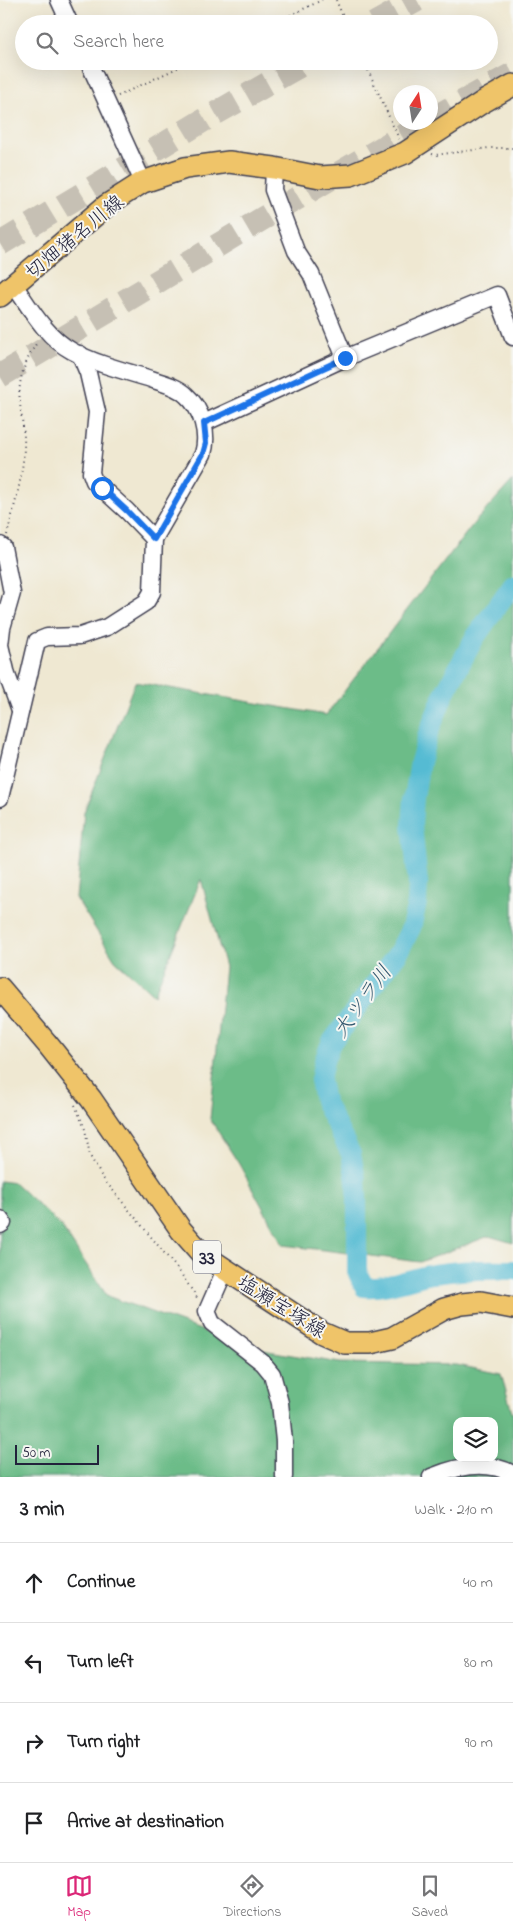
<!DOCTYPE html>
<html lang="en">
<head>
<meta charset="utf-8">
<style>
  body { margin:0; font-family:"Indie Flower","Klee One",sans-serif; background:#f6f6f6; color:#202124 }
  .controls { position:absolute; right:15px; bottom:15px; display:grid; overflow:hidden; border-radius:10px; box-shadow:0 5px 20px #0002 }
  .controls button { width:45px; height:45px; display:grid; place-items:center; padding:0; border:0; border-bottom:1px solid #e0e0e0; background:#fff; color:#202124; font:25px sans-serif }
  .compass { position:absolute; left:393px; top:85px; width:45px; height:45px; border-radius:50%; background:#fff; box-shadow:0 5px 20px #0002; rotate:12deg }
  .scale { position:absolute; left:15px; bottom:12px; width:84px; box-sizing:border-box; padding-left:5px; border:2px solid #22223b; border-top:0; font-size:14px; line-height:18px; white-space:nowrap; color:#22223b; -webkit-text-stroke:4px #f6f6f2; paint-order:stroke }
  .stop { position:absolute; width:15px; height:15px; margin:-11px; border:4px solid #1a73e8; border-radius:50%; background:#fff }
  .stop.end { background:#1a73e8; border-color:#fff; box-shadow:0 1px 5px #0008 }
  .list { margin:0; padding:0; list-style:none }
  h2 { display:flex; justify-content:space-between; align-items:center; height:65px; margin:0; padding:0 20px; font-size:21px }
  h2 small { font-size:16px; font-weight:400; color:#757577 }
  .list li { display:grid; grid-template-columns:32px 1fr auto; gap:15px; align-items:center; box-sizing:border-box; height:80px; padding:0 20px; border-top:1px solid #e0e0e0 }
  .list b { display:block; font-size:19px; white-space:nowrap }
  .list em { font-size:16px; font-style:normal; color:#757577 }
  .icon { flex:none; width:28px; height:28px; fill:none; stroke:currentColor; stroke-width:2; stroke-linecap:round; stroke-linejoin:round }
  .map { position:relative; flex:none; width:513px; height:1477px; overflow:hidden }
  .search { position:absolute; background:#fff; box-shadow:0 5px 20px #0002; left:15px; right:15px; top:15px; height:55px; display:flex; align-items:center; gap:12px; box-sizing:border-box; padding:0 18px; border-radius:28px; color:#757577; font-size:19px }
  .sheet { height:385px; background:#fff }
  nav { display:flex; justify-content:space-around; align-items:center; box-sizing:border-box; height:70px; border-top:1px solid #e0e0e0; background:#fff; font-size:14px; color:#757577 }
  nav a { display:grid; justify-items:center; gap:2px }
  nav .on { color:#db2777 }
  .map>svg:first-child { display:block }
  .forest { fill:#6cbc88; stroke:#476f62; fill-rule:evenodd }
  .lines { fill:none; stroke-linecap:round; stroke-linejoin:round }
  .river { stroke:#55bbd3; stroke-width:20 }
  .highway-tunnel { stroke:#c6c0b4; stroke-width:24; stroke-dasharray:24 12; stroke-linecap:butt }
  .minor-casing { stroke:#414052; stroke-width:19 }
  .major-casing { stroke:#414052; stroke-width:24 }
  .path { stroke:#414052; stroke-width:2; stroke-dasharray:1 4; stroke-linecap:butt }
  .minor { stroke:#fff; stroke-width:16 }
  .major { stroke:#efc469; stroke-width:21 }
  .route { stroke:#1a73e8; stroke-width:6 }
  .labels { text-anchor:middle; stroke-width:4; stroke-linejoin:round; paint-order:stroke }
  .shield { fill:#f6f6f2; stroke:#626272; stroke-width:1 }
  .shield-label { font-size:19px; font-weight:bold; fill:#22223b }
  .street-label { font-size:20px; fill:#22223b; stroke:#f6f6f2 }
  .water-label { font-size:21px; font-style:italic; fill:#345870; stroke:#f6f6f2 }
</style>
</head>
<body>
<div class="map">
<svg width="513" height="1477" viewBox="0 0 513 1477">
  <rect width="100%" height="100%" fill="#f6f6f2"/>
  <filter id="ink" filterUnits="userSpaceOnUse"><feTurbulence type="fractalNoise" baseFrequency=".02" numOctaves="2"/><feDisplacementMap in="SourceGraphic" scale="10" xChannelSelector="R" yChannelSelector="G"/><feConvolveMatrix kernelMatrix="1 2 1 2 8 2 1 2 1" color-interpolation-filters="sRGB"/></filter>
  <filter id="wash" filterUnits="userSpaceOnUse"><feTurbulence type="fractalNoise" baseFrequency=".0096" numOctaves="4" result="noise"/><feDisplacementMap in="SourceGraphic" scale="20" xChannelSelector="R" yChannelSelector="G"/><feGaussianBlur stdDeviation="1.12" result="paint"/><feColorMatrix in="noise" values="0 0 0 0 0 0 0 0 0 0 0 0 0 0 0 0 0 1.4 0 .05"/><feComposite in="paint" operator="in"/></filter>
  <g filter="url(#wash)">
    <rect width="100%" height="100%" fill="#efe8d2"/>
    <!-- forest -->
    <g class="forest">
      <path d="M513 480V1243L489 1236 420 1262 283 1245 239 1164 210 1119 225 967 201 879 154 995 115 960 76 898 84 812 135 682 326 715 474 523Z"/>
      <path d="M0 1181 15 1183 61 1226 107 1296 250 1348 340 1363 457 1365 501 1374 513 1415V1477H0ZM457 1421H494V1458H457Z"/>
    </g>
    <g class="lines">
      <!-- river -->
      <path class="river" d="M513 584 474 639 444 694 428 734 420 762 414 798 412 825 418 883 417 903 411 928 398 953 331 1043 324 1061 320 1080 324 1101 351 1154 356 1180 357 1199V1271L364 1287C387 1289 410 1278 433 1274 460 1270 486 1269 513 1270"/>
    </g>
  </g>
  <g filter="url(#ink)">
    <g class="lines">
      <!-- highway-tunnel -->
      <g class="highway-tunnel">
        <path d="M374 24 417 0"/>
        <path d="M430 120 513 74"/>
        <path d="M0 244 209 117 308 61"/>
        <path d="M0 376 245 229 426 122"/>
      </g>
      <!-- minor casing -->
      <g class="minor-casing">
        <g id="minor">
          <path d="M59 0 70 24"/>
          <path d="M88 61 143 182"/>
          <path d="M274 168 273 190 296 251 311 274 345 358"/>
          <path d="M80 354 88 373 97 412 91 473 94 481 127 511 154 539"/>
          <path d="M204 423 345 358 497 295 513 337"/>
          <path d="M0 545 3 547 12 593 2 628 0 645 7 675 20 710"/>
          <path d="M0 798 37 641 47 637 80 636 107 627 146 602 152 592 154 539 203 454C209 434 202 409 186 395 177 386 162 383 151 379 125 371 96 364 72 351 46 337 30 308 14 285"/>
          <path d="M0 1219 3 1223 0 1225"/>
          <path d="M225 1270 207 1311 212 1323 263 1363 272 1374 280 1403 284 1441V1477"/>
          <path d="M431 1477C457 1466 488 1460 513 1474"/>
        </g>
      </g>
      <!-- major casing -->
      <g class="major-casing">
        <g id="major">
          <path d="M0 296 107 205 143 182 185 168 229 162 274 168 320 177 351 175 405 153 483 102 513 85"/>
          <path d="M0 988 49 1046 91 1099 181 1230 202 1254 322 1333 345 1343H370L392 1338 444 1309 462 1304 481 1302 513 1308"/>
        </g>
      </g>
      <!-- path -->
      <g class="path">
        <path d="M336 0 346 24"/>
        <path d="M272 24 322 0"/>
        <path d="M364 61 399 139"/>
        <path d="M118 96 192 61"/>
        <path d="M432 154 435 155 489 148H513"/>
        <path d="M7 535C14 507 23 477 24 448 25 432 21 417 20 402 17 380 26 359 38 341"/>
        <path d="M75 1105 85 1129 90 1156 102 1177 179 1271 198 1299"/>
      </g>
      <!-- minor -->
      <use href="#minor" class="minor"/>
      <!-- major -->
      <use href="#major" class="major"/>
    </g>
  </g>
  <g class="lines" filter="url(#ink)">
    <!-- route -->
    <path class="route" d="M102 488 127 511 154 539 203 454 206 443 204 423 345 358"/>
  </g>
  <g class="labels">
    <!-- shield labels -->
    <rect class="shield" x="193" y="1240.5" width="28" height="33" rx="4"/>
    <g class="shield-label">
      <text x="207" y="1264">33</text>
    </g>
    <!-- street labels -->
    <g class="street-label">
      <text transform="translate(74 236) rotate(-39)" y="7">切畑猪名川線</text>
      <text transform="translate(282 1306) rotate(32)" y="7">塩瀬宝塚線</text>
    </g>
    <!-- water labels -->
    <g class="water-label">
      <text transform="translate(362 1001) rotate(-54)" y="7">大ツラ川</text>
    </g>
  </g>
</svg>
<div class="controls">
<button><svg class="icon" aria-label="layers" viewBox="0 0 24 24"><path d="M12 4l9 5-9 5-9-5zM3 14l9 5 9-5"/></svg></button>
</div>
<svg class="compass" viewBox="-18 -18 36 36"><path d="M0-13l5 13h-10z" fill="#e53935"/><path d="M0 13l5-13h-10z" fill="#757577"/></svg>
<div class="scale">50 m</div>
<div class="stop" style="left:102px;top:488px"></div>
<div class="stop end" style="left:345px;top:358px"></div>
<div class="search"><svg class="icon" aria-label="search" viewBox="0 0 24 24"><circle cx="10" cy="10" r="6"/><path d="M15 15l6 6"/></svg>Search here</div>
</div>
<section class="sheet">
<h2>3 min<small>Walk · 210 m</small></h2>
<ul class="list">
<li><svg class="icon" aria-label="ahead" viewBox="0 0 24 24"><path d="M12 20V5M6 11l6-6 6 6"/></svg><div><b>Continue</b></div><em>40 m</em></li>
<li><svg class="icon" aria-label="left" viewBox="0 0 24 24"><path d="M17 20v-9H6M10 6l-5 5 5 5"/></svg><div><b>Turn left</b></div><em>80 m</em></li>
<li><svg class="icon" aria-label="right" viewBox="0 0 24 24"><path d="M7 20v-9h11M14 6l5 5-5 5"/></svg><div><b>Turn right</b></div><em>90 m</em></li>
<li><svg class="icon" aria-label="arrive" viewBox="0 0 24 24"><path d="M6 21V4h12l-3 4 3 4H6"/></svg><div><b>Arrive at destination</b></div></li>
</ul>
</section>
<nav>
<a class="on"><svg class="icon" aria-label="map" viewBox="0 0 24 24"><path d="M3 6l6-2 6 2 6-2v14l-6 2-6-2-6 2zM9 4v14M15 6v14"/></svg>Map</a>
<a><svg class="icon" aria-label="directions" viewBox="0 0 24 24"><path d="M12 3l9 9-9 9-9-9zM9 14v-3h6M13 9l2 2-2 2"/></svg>Directions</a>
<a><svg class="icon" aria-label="saved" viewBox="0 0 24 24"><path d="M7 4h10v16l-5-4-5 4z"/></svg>Saved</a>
</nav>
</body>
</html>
